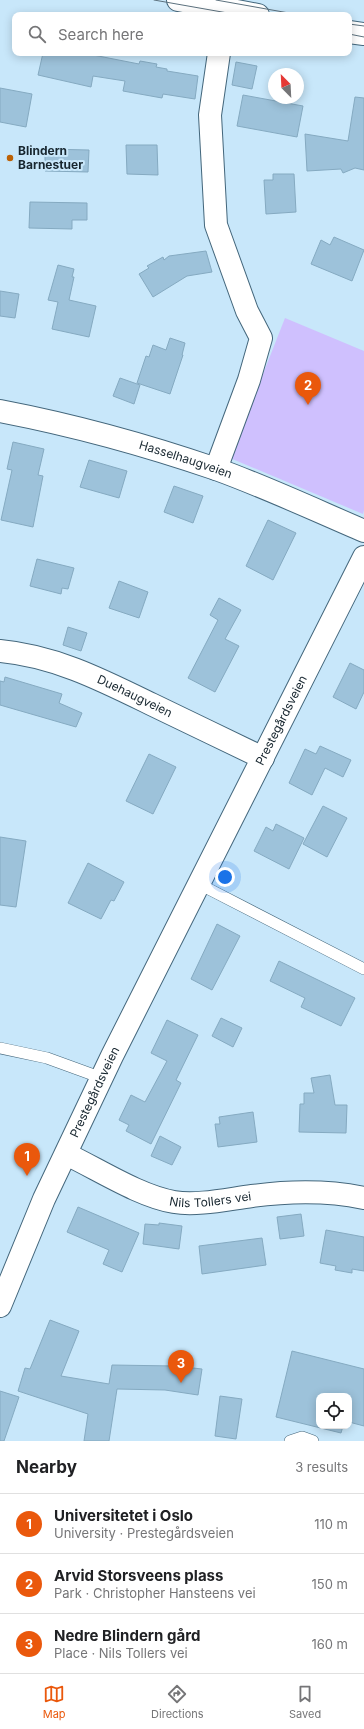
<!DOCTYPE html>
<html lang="en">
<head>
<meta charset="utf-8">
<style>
  body { margin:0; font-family:Inter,sans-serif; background:#f2f2f2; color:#202124 }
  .controls { position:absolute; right:12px; bottom:12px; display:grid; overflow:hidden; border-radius:8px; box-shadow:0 2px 10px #0003 }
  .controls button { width:36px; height:36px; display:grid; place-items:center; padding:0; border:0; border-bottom:1px solid #e0e0e0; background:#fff; color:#202124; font:20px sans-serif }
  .compass { position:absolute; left:268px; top:68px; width:36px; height:36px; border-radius:50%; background:#fff; box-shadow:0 2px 10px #0003; rotate:336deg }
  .you { position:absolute; left:225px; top:877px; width:14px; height:14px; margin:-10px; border:3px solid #fff; border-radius:50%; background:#1a73e8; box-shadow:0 0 0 6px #1a73e833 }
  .badge { display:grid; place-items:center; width:26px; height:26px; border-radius:50%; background:#ea580c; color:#fff; font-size:13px; font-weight:700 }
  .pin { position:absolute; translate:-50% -33px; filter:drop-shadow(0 1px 2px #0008) }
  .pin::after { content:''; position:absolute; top:21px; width:14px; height:12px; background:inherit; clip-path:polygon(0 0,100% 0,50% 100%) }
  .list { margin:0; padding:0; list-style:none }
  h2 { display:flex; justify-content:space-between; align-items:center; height:52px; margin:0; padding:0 16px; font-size:17px }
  h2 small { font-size:13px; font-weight:400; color:#757577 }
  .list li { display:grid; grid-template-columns:26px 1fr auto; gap:12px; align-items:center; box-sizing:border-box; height:60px; padding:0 16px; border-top:1px solid #e0e0e0 }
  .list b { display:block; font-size:15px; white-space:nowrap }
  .list p { margin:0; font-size:13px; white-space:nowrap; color:#757577 }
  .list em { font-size:13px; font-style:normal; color:#757577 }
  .icon { flex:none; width:22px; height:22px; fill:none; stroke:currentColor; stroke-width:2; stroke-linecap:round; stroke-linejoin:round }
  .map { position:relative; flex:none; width:364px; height:1441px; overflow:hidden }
  .search { position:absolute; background:#fff; box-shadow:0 2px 10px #0003; left:12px; right:12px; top:12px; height:44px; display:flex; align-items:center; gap:10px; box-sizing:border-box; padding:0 14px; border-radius:8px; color:#757577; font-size:15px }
  .sheet { height:232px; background:#fff }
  nav { display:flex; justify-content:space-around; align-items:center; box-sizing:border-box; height:56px; border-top:1px solid #e0e0e0; background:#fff; font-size:11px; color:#757577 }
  nav a { display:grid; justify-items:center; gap:2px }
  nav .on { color:#ea580c }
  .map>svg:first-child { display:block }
  .green { fill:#cfc0fe }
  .building { fill:#9dc2da; stroke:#85aac1 }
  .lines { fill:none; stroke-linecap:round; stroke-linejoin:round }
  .service-casing { stroke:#44677c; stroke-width:12 }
  .minor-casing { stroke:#44677c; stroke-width:24 }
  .tertiary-casing { stroke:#44677c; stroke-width:24 }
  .service { stroke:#fff; stroke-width:11 }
  .minor { stroke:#fff; stroke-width:22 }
  .tertiary { stroke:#fff; stroke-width:22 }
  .tram { stroke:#5c717e; stroke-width:1 }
  .poi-dot { fill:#bc6105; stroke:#c8e7fa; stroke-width:1.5 }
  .labels { text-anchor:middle; stroke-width:4; stroke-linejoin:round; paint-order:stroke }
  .poi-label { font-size:12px; font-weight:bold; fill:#182730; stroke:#c8e7fa; text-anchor:start }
  .street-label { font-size:12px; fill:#182730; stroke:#c8e7fa }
</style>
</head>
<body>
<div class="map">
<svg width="364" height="1441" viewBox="0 0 364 1441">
  <rect width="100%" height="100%" fill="#c8e7fa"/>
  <!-- green -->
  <path class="green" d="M285 318 364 351V510L363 514 230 458Z"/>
  <!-- building -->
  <g class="building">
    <path d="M43 53H83L139 64 140 61 157 64 156 67 167 69V71L198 76 195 99 163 94 162 98 123 91 125 81 93 76 91 87 38 75Z"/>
    <path d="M236 62 257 66 252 89 232 85Z"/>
    <path d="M0 88 32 94 26 127 0 122Z"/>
    <path d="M243 95 303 106 297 137 237 126Z"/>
    <path d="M355 97 364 98V170L355 168 343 173 341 169 307 171 305 134 348 141Z"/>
    <path d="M126 145H157L158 175 127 174Z"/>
    <path d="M45 149 89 150 88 172 45 171Z"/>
    <path d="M273 174H294L296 212 266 214 264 180H273Z"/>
    <path d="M30 202 87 203V220H72V229L29 228Z"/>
    <path d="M334 237 364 250 352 281 311 264 321 240 330 245Z"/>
    <path d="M206 251 212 272 187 276 153 297 139 274 149 268 147 266 163 257 164 260 169 256Z"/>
    <path d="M58 265 74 269 72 277H74L69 300 96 306 89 337 52 329 58 302 48 300Z"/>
    <path d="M0 291 19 294 15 318 0 316Z"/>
    <path d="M170 338 185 343 182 355H183L170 394 137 383 146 356 149 357 153 345 166 350Z"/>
    <path d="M120 378 140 385 134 404 113 396Z"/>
    <path d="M13 442 44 449 38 475 43 476 33 527 1 520 12 470 7 469Z"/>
    <path d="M89 460 127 471 119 498 80 487Z"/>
    <path d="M174 486 203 496 193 523 164 512Z"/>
    <path d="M268 520 296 533 273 580 246 566Z"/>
    <path d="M37 559 74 568 68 589 62 588 61 594 30 586Z"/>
    <path d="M119 581 148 592 139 618 109 608Z"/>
    <path d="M219 598 241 610 225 639 239 646 215 692 188 678 218 620 210 615Z"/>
    <path d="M68 627 87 633 81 651 63 645Z"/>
    <path d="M350 663 364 670V692L356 709 333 697Z"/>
    <path d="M5 677 62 694 59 703 82 713 76 727 0 705V681L4 682Z"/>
    <path d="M320 746 351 760 343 777 325 768 312 795 289 783 305 749 316 754Z"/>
    <path d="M149 754 176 767 153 814 126 801Z"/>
    <path d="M323 806 347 818 327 857 303 844Z"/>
    <path d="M276 824 304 838 289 869 254 851 266 827 273 831Z"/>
    <path d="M0 837 26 841 16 907 0 905Z"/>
    <path d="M88 863 124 882 114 901 111 900 101 919 68 903Z"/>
    <path d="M217 924 240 936 212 990 191 979Z"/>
    <path d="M279 961 355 998 341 1026 301 1007 305 998 270 981Z"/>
    <path d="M221 1018 242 1028 233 1047 212 1036Z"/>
    <path d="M167 1020 198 1035 176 1080 181 1083 151 1144 126 1131 129 1125 119 1120 131 1095 145 1102 167 1061 151 1053Z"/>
    <path d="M330 1075 335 1105H347L346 1133 299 1132 300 1104H304V1093H314L311 1078Z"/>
    <path d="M253 1112 257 1142 218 1147 215 1124H220L219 1117Z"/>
    <path d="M160 1136 181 1147 172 1165 151 1156Z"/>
    <path d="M78 1207 139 1233 122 1272 103 1264 109 1250 67 1232Z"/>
    <path d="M301 1214 304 1236 280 1239 277 1217Z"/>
    <path d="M159 1223 182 1226 179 1249 143 1244 145 1224 159 1225Z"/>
    <path d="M326 1230 364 1237V1271L352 1269V1273L335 1270 336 1266 320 1263Z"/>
    <path d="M262 1238 266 1265 202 1274 199 1246Z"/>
    <path d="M50 1320 79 1331 61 1376 109 1384 112 1365 175 1366 202 1369 198 1395 165 1390 117 1389 109 1441H84L88 1414 18 1391 25 1368 30 1369Z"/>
    <path d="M292 1351 364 1369V1426L349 1422V1396H319V1426H343L341 1433 276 1417Z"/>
    <path d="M0 1391 19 1397 4 1441H0Z"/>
    <path d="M220 1396 242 1399 236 1439 215 1436Z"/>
  </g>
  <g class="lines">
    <!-- service casing -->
    <g class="service-casing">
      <g id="service">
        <path d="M199 884 364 969"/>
        <path d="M0 1048 47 1058 102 1078"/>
        <path d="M290 1441 302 1437 313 1441"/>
      </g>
    </g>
    <!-- minor casing -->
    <g class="minor-casing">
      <g id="minor">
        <path d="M178 0 258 15"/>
        <path d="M349 32 364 34"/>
        <path id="s1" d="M0 411C73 425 146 445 216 469 266 487 315 510 364 531"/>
        <path d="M216 469 249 380 261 338 247 311 216 225 210 115 219 53"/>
        <path id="s2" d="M0 651C55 656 102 680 151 704 188 722 226 740 263 758"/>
        <path id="s3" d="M66 1154C98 1169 139 1196 174 1202 197 1206 228 1199 252 1196 290 1191 326 1190 364 1198"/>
      </g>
    </g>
    <!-- tertiary casing -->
    <g class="tertiary-casing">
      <g id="tertiary">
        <path id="s4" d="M0 1306 44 1199 112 1056 364 557"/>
      </g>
    </g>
    <!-- service -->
    <use href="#service" class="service"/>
    <!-- minor -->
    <use href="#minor" class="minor"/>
    <!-- tertiary -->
    <use href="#tertiary" class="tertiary"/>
    <!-- tram -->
    <g class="tram">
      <path d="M154 0 239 15"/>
      <path d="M216 0 300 15"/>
      <path d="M349 24 364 26"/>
      <path d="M349 34 364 37"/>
    </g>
  </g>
  <!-- markers -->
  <circle class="poi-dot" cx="10" cy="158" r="4"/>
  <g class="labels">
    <!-- poi labels -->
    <g class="poi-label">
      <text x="18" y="155">Blindern<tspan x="18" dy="14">Barnestuer</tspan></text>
    </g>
    <!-- street labels -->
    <g class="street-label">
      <text dy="4" stroke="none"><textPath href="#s1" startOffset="192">Hasselhaugveien</textPath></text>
      <text dy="4" stroke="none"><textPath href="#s2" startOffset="143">Duehaugveien</textPath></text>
      <text dy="4" stroke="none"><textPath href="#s4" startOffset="650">Prestegårdsveien</textPath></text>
      <text dy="4" stroke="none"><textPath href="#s4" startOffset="234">Prestegårdsveien</textPath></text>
      <text dy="4" stroke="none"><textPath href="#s3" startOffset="155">Nils Tollers vei</textPath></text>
    </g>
  </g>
</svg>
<div class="controls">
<button><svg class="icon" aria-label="locate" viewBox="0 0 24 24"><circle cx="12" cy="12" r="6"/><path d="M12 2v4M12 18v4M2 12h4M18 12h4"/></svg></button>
</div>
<svg class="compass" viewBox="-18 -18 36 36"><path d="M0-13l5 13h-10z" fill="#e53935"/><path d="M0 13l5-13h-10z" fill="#757577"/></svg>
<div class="you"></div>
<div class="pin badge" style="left:27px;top:1176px">1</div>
<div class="pin badge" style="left:308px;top:405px">2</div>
<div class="pin badge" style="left:181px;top:1383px">3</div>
<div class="search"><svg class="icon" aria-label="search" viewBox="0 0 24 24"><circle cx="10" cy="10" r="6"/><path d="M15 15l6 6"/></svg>Search here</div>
</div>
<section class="sheet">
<h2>Nearby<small>3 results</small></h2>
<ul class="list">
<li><span class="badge">1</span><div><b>Universitetet i Oslo</b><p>University · Prestegårdsveien</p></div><em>110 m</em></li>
<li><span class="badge">2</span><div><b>Arvid Storsveens plass</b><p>Park · Christopher Hansteens vei</p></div><em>150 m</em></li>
<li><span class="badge">3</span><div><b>Nedre Blindern gård</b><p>Place · Nils Tollers vei</p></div><em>160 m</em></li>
</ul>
</section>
<nav>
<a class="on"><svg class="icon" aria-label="map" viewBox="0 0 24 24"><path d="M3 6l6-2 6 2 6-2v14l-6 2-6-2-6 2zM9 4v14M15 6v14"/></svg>Map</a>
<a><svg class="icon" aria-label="directions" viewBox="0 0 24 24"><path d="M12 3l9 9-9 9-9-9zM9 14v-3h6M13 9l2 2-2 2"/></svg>Directions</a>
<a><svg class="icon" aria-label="saved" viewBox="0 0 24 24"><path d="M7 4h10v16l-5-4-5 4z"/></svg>Saved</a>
</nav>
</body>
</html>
